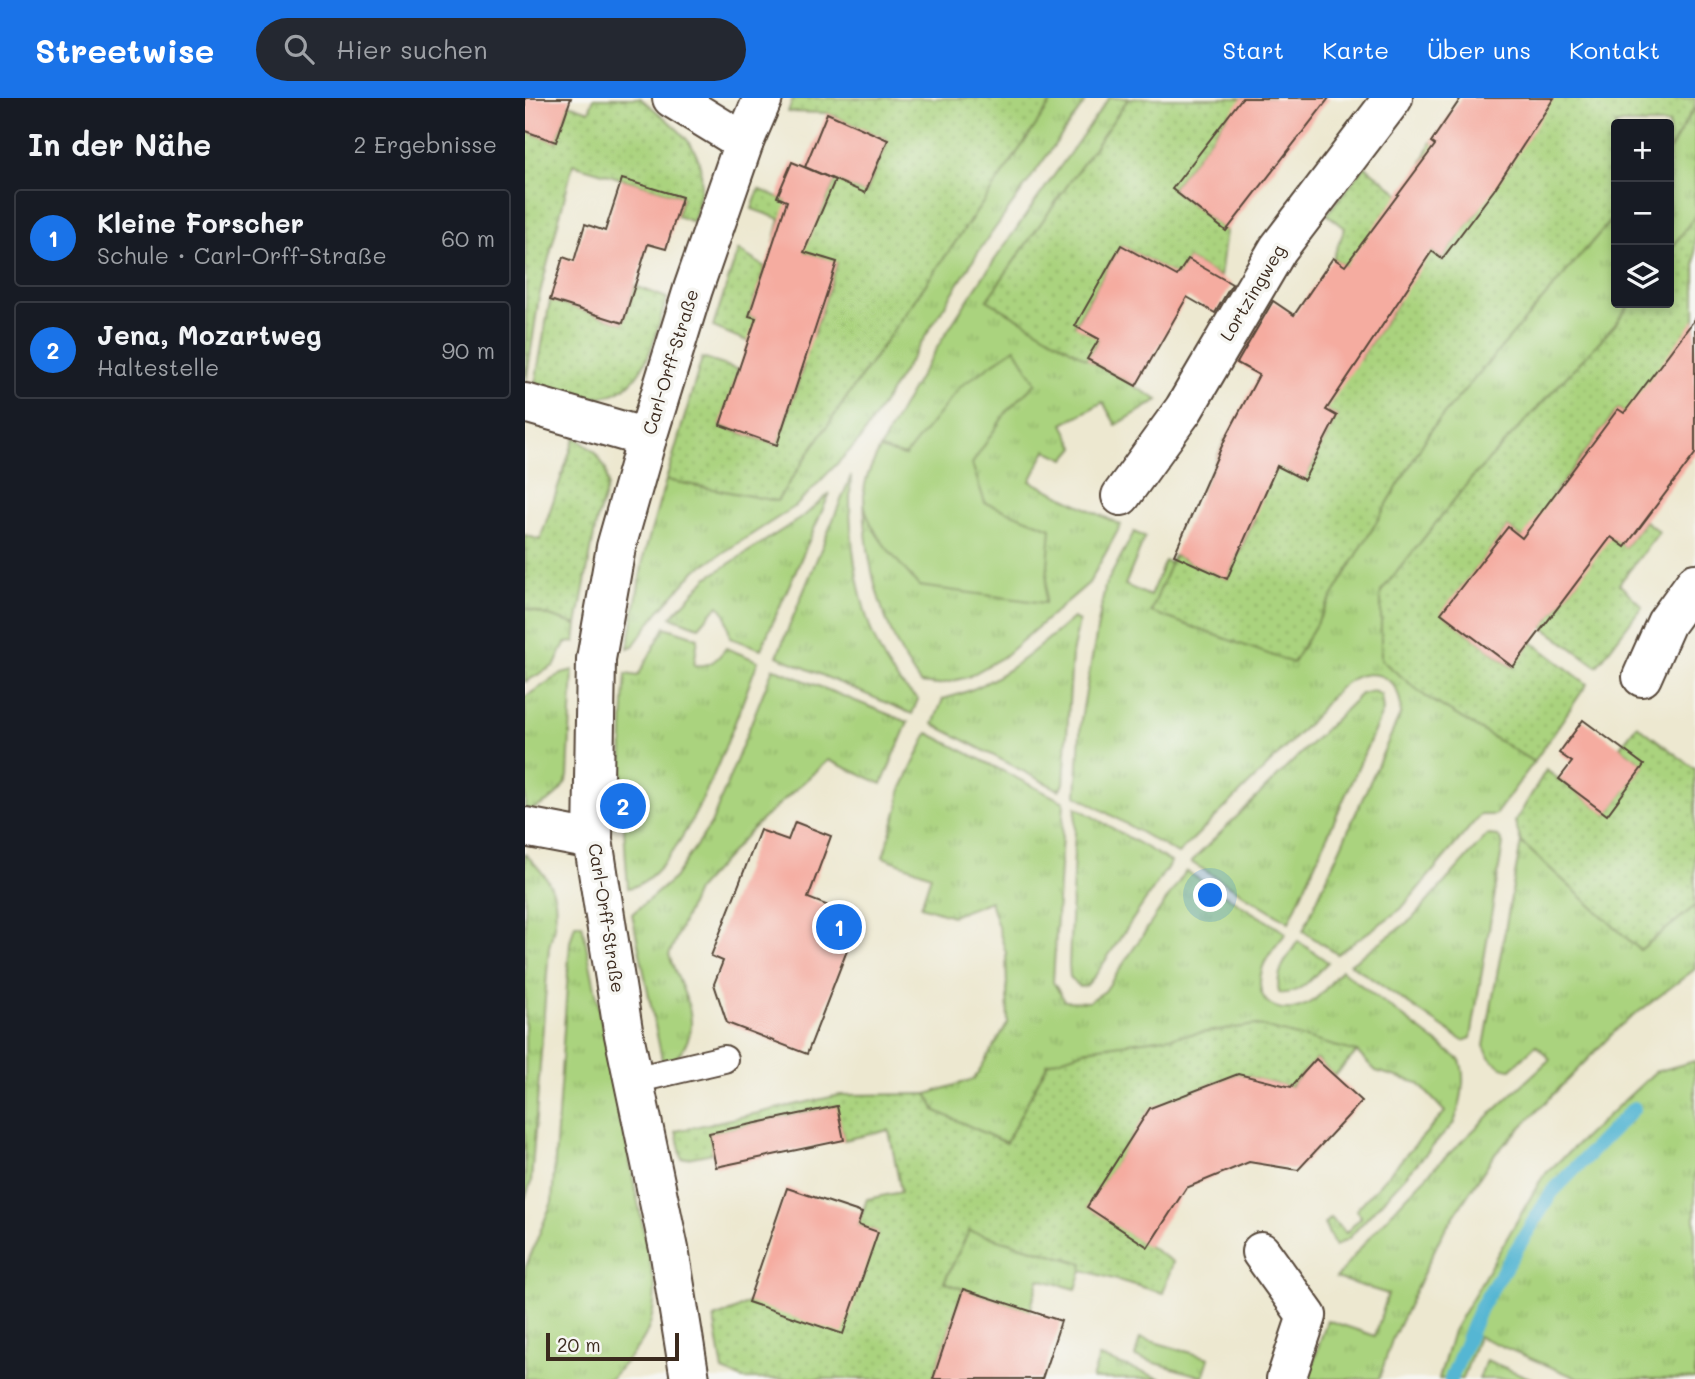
<!DOCTYPE html>
<html lang="de">
<head>
<meta charset="utf-8">
<style>
  body { margin:0; font-family:Mali,sans-serif; background:#242831; color:#f1f3f6 }
  .controls { position:absolute; right:21px; top:21px; display:grid; overflow:hidden; border-radius:7px; box-shadow:0 4px 10px #0003 }
  .controls button { width:63px; height:63px; display:grid; place-items:center; padding:0; border:0; border-bottom:2px solid #363941; background:#171b24; color:#f1f3f6; font:35px sans-serif }
  .scale { position:absolute; left:21px; bottom:18px; width:133px; box-sizing:border-box; padding-left:7px; border:4px solid #3b2a1e; border-top:0; font-size:19px; line-height:24px; white-space:nowrap; color:#3b2a1e; -webkit-text-stroke:5px #f6f6f2; paint-order:stroke }
  .you { position:absolute; left:686px; top:798px; width:24px; height:24px; margin:-18px; border:5px solid #fff; border-radius:50%; background:#1a73e8; box-shadow:0 0 0 10px #1a73e833 }
  .badge { display:grid; place-items:center; width:46px; height:46px; border-radius:50%; background:#1a73e8; color:#fff; font-size:23px; font-weight:700 }
  .pin { position:absolute; translate:-50% -50%; border:4px solid #fff; box-shadow:0 2px 7px #0006 }
  .list { margin:0; padding:0; list-style:none }
  h2 { display:flex; justify-content:space-between; align-items:center; height:91px; margin:0; padding:0 28px; font-size:30px }
  h2 small { font-size:23px; font-weight:400; color:#9ea1a6 }
  .list li { display:grid; grid-template-columns:46px 1fr auto; gap:21px; align-items:center; box-sizing:border-box; height:98px; margin:0 14px 14px; padding:0 14px; border:2px solid #363941; border-radius:7px }
  .list b { display:block; font-size:26px; white-space:nowrap }
  .list p { margin:0; font-size:23px; white-space:nowrap; color:#9ea1a6 }
  .list em { font-size:23px; font-style:normal; color:#9ea1a6 }
  .icon { flex:none; width:38px; height:38px; fill:none; stroke:currentColor; stroke-width:2; stroke-linecap:round; stroke-linejoin:round }
  .map { position:relative; flex:none; width:1170px; height:1281px; overflow:hidden }
  header { display:flex; align-items:center; gap:42px; box-sizing:border-box; height:98px; padding:0 35px; background:#1a73e8; color:#fff }
  header strong { font-size:33px }
  nav { display:flex; gap:38px; margin-inline-start:auto; font-size:24px }
  .search { width:490px; height:63px; background:#242831; display:flex; align-items:center; gap:18px; box-sizing:border-box; padding:0 24px; border-radius:38px; color:#9ea1a6; font-size:26px }
  main { display:flex }
  aside { flex:1; background:#171b24 }
  .map>svg:first-child { display:block }
  .grass { fill:url(#grass-tufts); stroke:#727e4e; stroke-width:2 }
  .park { fill:#aad37e; stroke:#727e4e; stroke-width:2 }
  .garden { fill:url(#garden-dots); stroke:#727e4e; stroke-width:2 }
  .lines { fill:none; stroke-linecap:round; stroke-linejoin:round }
  .stream { stroke:#54b6d3; stroke-width:14 }
  .building { fill:#f5aca0 }
  .lane-casing { stroke:#564639; stroke-width:30 }
  .street-casing { stroke:#564639; stroke-width:42 }
  .lane { stroke:#fff; stroke-width:26 }
  .street { stroke:#fff; stroke-width:38 }
  .labels { text-anchor:middle; stroke-width:7; stroke-linejoin:round; paint-order:stroke }
  .street-label { font-size:18px; fill:#3b2a1e; stroke:#f6f6f2 }
</style>
</head>
<body>
<header>
<strong>Streetwise</strong>
<div class="search"><svg class="icon" aria-label="search" viewBox="0 0 24 24"><circle cx="10" cy="10" r="6"/><path d="M15 15l6 6"/></svg>Hier suchen</div>
<nav><a>Start</a><a>Karte</a><a>Über uns</a><a>Kontakt</a></nav>
</header>
<main>
<aside>
<h2>In der Nähe<small>2 Ergebnisse</small></h2>
<ul class="list">
<li><span class="badge">1</span><div><b>Kleine Forscher</b><p>Schule · Carl-Orff-Straße</p></div><em>60 m</em></li>
<li><span class="badge">2</span><div><b>Jena, Mozartweg</b><p>Haltestelle</p></div><em>90 m</em></li>
</ul>
</aside>
<div class="map">
<svg width="1170" height="1281" viewBox="0 0 1170 1281">
  <defs>
    <pattern id="grass-tufts" width="24" height="20" patternUnits="userSpaceOnUse" patternTransform="scale(1.75)"><rect width="24" height="20" fill="#aad37e"/><path d="M3 7l-1-3M5 7V3M7 7l1-3M15 17l-1-3M17 17v-4M19 17l1-3" fill="none" stroke="#93b56c"/></pattern>
    <pattern id="garden-dots" width="8" height="8" patternUnits="userSpaceOnUse" patternTransform="scale(1.75)"><rect width="8" height="8" fill="#aad37e"/><path d="M2 2h.1M6 6h.1" fill="none" stroke="#93b56c" stroke-width="1.8" stroke-linecap="round"/></pattern>
  </defs>
  <rect width="100%" height="100%" fill="#f6f6f2"/>
  <filter id="ink" filterUnits="userSpaceOnUse"><feTurbulence type="fractalNoise" baseFrequency=".0143" numOctaves="2"/><feDisplacementMap in="SourceGraphic" scale="14" xChannelSelector="R" yChannelSelector="G"/><feConvolveMatrix kernelMatrix="1 2 1 2 8 2 1 2 1" color-interpolation-filters="sRGB"/></filter>
  <filter id="wash" filterUnits="userSpaceOnUse"><feTurbulence type="fractalNoise" baseFrequency=".00686" numOctaves="4" result="noise"/><feDisplacementMap in="SourceGraphic" scale="28" xChannelSelector="R" yChannelSelector="G"/><feGaussianBlur stdDeviation="1.57" result="paint"/><feColorMatrix in="noise" values="0 0 0 0 0 0 0 0 0 0 0 0 0 0 0 0 0 1.4 0 .05"/><feComposite in="paint" operator="in"/></filter>
  <g filter="url(#wash)">
    <rect width="100%" height="100%" fill="#ede8d0"/>
    <!-- grass -->
    <g class="grass">
      <path d="M529 0H563L456 150 335 342 271 408 171 472 133 514 108 548 103 550 119 457 141 382 252 403C341 266 439 136 529 0Z"/>
      <path d="M584 0H604L462 202 633 302 591 327 578 304 538 326 550 349 540 361 521 352 505 383 596 427 564 485 478 559 443 579 412 587 395 585C356 530 340 465 339 399L349 431 380 358 355 351C418 226 504 114 584 0Z"/>
      <path d="M1170 8V118L1144 154V53Z"/>
      <path d="M1091 116V205H1106L1090 227 946 381 856 494 900 598 1009 664 970 717H955L876 811 812 856 778 833 875 617C880 583 850 565 822 584 806 594 795 614 782 627 741 671 696 713 653 756L551 697 556 621 580 488 609 434 620 439 600 487 625 498 640 463 646 465 627 514 768 564 907 330Z"/>
      <path d="M326 378C321 442 336 562 393 601L387 616 252 558Z"/>
      <path d="M305 395 236 551 205 540 201 517 193 507 174 529 146 519 182 480 279 418Z"/>
      <path d="M0 510 52 527 50 544 40 545 30 567 0 584Z"/>
      <path d="M548 520 554 523 547 556 539 686 534 692 408 626 418 601C472 588 507 555 548 520Z"/>
      <path d="M140 529 173 540 169 567C185 569 192 562 201 550L233 563C213 614 160 780 103 790 97 718 95 648 101 576L113 578Z"/>
      <path d="M248 570 383 624 357 686 303 662 228 730 171 793 144 857C161 905 186 933 139 971L107 816 149 780 186 726Z"/>
      <path d="M48 572 43 679C34 700 21 706 0 714V599L37 575Z"/>
      <path d="M848 593 856 597 858 613 764 824 666 764 836 596Z"/>
      <path d="M403 635 539 704 528 884 540 903 563 904 580 893 661 773 761 835C753 846 740 859 737 872 726 910 763 922 790 901 800 894 808 881 816 872L935 962C942 982 936 1005 929 1025L824 1140 810 1148 799 1126 805 1120 821 1135 836 1119 831 1112 920 1014 893 985 851 973 832 954 523 965 481 1045 411 1013 402 996 449 981 483 925 481 855 465 803 427 818 396 808 406 777 358 759 374 707 375 694Z"/>
      <path d="M551 709 646 764 570 878 561 888 555 889 545 879 544 867Z"/>
      <path d="M962 737 973 738 978 746 946 940 938 943 825 866 887 821Z"/>
      <path d="M996 744 1115 852 1170 808V871L1095 928 969 1057 916 1138 867 1242 854 1281H783L802 1222 850 1238 863 1196 811 1180C874 1099 950 1030 1025 961L1011 947 986 971C972 970 964 961 959 948Z"/>
      <path d="M0 756C34 788 36 805 24 849L6 1084 0 1101Z"/>
      <path d="M50 826H57L130 1189C129 1238 116 1246 85 1281H0V1171L27 1104 45 844Z"/>
      <path d="M773 843 803 864C788 878 775 898 754 895 750 874 762 860 773 843Z"/>
      <path d="M1170 963V1281H1054L953 1238 938 1281H914L928 1233 1018 1078 1130 974Z"/>
      <path d="M444 1132 559 1166 551 1191 514 1181 505 1213 419 1185Z"/>
      <path d="M615 1240 684 1260 678 1279 610 1259Z"/>
      <path d="M574 1259 637 1281H567Z"/>
      <path d="M961 1262 1007 1281H954Z"/>
    </g>
    <!-- park -->
    <path class="park" d="M490 250 511 285 482 313 447 366 460 405 526 430 520 505 394 488C374 463 339 432 339 399 338 382 348 365 355 351L380 358 436 288Z"/>
    <!-- garden -->
    <g class="garden">
      <path d="M69 0H115C165 40 191 56 168 124L152 118 157 99 48 66 14 199 1 285 0 33 31 44 44 6 64 13Z"/>
      <path d="M268 0H529C439 136 341 266 252 403L141 382 177 260 214 272 195 328 252 347 279 267 188 229 213 152 240 169 224 218 288 239 312 165 249 144 255 121 227 111 234 91 295 117 310 82 341 95 363 42 302 15 263 14Z"/>
      <path d="M604 0H749L705 15 647 91 701 133 695 179 663 161 652 178 596 147 550 227 574 241 562 261 462 202Z"/>
      <path d="M1029 0H1170V8L1144 53V26H1091V116L907 330 768 565 626 514 649 457 702 481 730 420 677 395 700 341 779 382 812 318 737 279 781 225 835 261 873 204 808 160 820 130 802 116 840 68 875 96 859 118 917 161 955 110 896 67 906 44Z"/>
      <path d="M1170 118V221L1164 364 1093 311 1029 396 1100 449 1120 423 1134 434 1094 486 1117 508 1072 568 1018 529 1053 482 983 429 917 515 987 569 1007 544 1062 586 1009 664 900 598 856 562V494L946 381 1090 227 1106 205H1144V154Z"/>
      <path d="M110 188 142 200C127 245 120 306 57 299 42 297 26 290 10 286L25 202 98 225Z"/>
      <path d="M50 339 71 355 81 372 83 388 72 421 52 527 0 510V437L15 442Z"/>
      <path d="M1112 627 1170 671V808L1115 852 996 744 990 724 1021 672 1082 716 1119 667 1095 649Z"/>
      <path d="M731 927 832 954 809 978 791 961 765 989 712 976 625 1011 563 1109 648 1164 638 1195 557 1172 558 1165 444 1133 419 1184 438 1191 408 1281H218L198 1273 189 1220 210 1212 352 1134 333 1127 342 1101 376 1094 364 1032 319 1042 311 1008 185 1035 188 1055 157 1061 151 1033 315 997 402 996 411 1013 481 1045 523 965 568 950Z"/>
    </g>
    <g class="lines">
      <!-- stream -->
      <path class="stream" d="M926 1281 955 1210 1027 1094 1109 1010"/>
    </g>
    <g id="blocks">
      <!-- building -->
      <g class="building">
        <path d="M0 0H46L31 44 0 33Z"/>
        <path d="M717 0H804L701 133 647 91Z"/>
        <path d="M936 0H1029L969 92 917 161 907 153 801 312 812 318 779 382 752 368 702 481 649 457 700 341 734 277 712 265 748 203 769 217 808 160 820 168 910 47 906 44Z"/>
        <path d="M302 15 363 42 340 95 280 69Z"/>
        <path d="M267 64 310 82 279 154 312 164 252 347 195 327 231 220 224 218 262 103 252 99Z"/>
        <path d="M97 81 157 99 141 151 123 146 98 225 25 202 38 159 49 163 60 126 80 133Z"/>
        <path d="M596 147 652 178 663 161 707 186 690 215 662 199 611 288 562 261 574 241 550 228Z"/>
        <path d="M1170 221V356L1100 449 1086 439 988 569 916 515 983 429 997 440 1093 311 1099 315Z"/>
        <path d="M1058 622 1119 667 1082 717 1034 681 1047 664 1034 655Z"/>
        <path d="M270 724 306 738 283 800 319 814 310 836 326 842 282 956 202 925 189 886 198 863 186 858 235 732 263 742Z"/>
        <path d="M791 961 837 1003 773 1072 724 1064 661 1090 623 1149 562 1109 625 1010 713 976 766 989Z"/>
        <path d="M312 1008 319 1042 191 1069 184 1035Z"/>
        <path d="M262 1090 337 1115 333 1127 353 1134 318 1236 223 1204Z"/>
        <path d="M438 1191 536 1223 517 1281H408Z"/>
      </g>
    </g>
  </g>
  <g filter="url(#ink)">
    <use href="#blocks" fill-opacity="0" stroke="#564639" stroke-width="2"/>
    <g class="lines">
      <!-- lane casing -->
      <g class="lane-casing">
        <path id="lane" d="M109 982 199 961"/>
      </g>
      <!-- street casing -->
      <g class="street-casing">
        <g id="street">
          <path d="M147 0 219 44"/>
          <path d="M0 305 122 340"/>
          <path d="M596 398 659 311 753 151 868 0"/>
          <path d="M1117 579 1141 525 1170 485"/>
          <path d="M0 729 68 742"/>
          <path d="M736 1154 782 1218 761 1281"/>
          <path d="M165 1281 144 1151 98 932 68 742 71 561 91 449 122 340 168 191 219 44 238 0"/>
        </g>
      </g>
      <!-- lane -->
      <use href="#lane" class="lane"/>
      <!-- street -->
      <use href="#street" class="street"/>
    </g>
  </g>
  <g class="labels">
    <!-- street labels -->
    <g class="street-label">
      <text transform="translate(728 195) rotate(-59)" y="6">Lortzingweg</text>
      <text transform="translate(146 264) rotate(-73)" y="6">Carl-Orff-Straße</text>
      <text transform="translate(81 820) rotate(81)" y="6">Carl-Orff-Straße</text>
    </g>
  </g>
</svg>
<div class="controls">
<button>+</button>
<button>−</button>
<button><svg class="icon" aria-label="layers" viewBox="0 0 24 24"><path d="M12 4l9 5-9 5-9-5zM3 14l9 5 9-5"/></svg></button>
</div>
<div class="scale">20 m</div>
<div class="you"></div>
<div class="pin badge" style="left:314px;top:829px">1</div>
<div class="pin badge" style="left:98px;top:708px">2</div>
</div>
</main>
</body>
</html>
